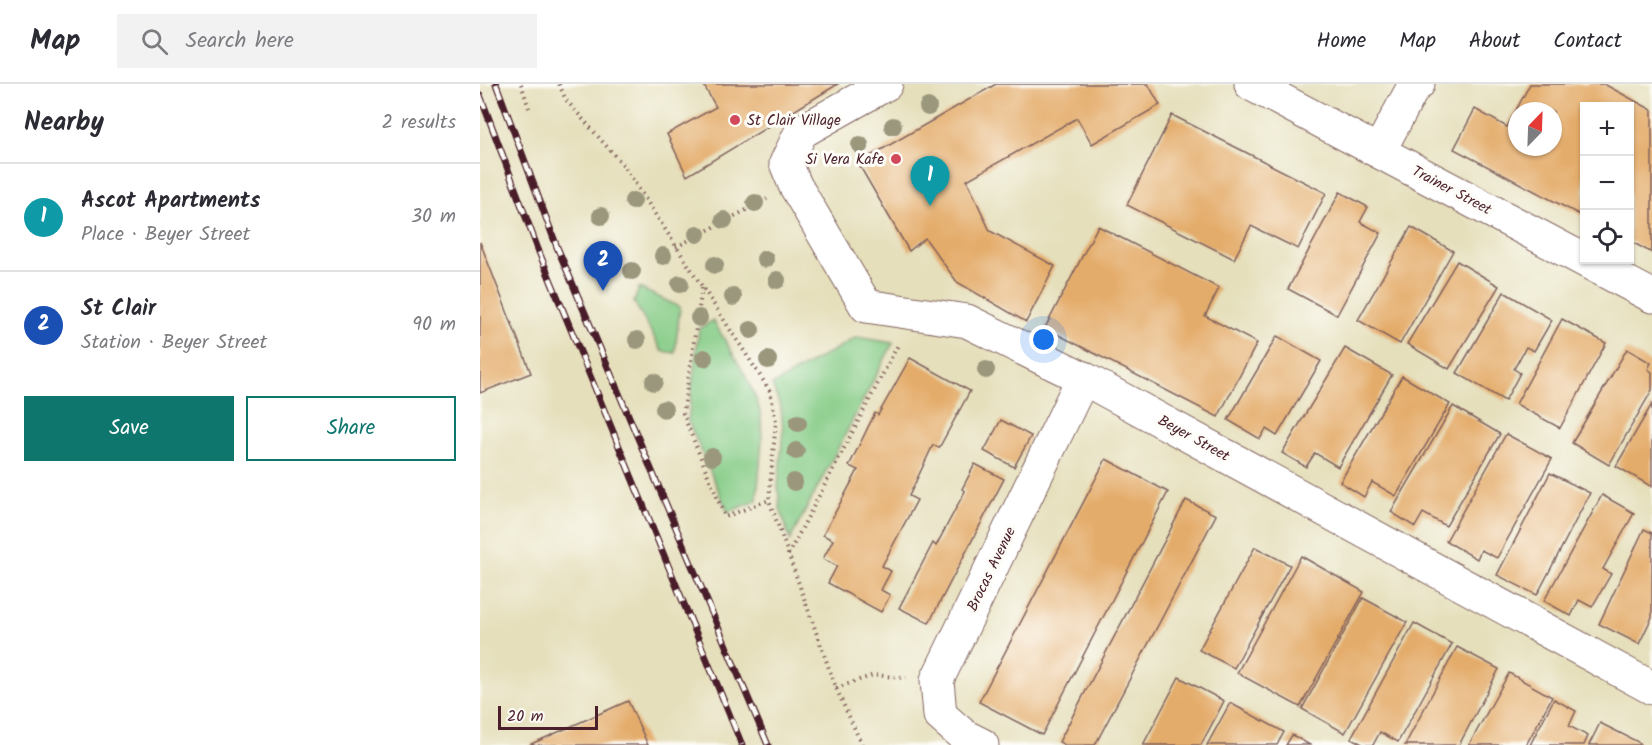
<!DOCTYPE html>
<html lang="en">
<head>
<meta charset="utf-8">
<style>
  body { margin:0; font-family:Kalam,sans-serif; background:#f2f2f3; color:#2b2b33 }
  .controls { position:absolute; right:18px; top:18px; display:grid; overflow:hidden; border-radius:0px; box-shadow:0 2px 4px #0004 }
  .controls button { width:54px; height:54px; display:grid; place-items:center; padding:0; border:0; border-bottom:2px solid #e1e1e2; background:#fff; color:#2b2b33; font:30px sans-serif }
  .compass { position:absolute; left:1028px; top:18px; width:54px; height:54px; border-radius:50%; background:#fff; box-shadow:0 2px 4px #0004; rotate:23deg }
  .scale { position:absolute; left:18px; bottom:15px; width:100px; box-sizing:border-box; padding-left:6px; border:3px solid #4a1f2b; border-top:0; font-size:16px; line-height:21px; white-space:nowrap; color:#4a1f2b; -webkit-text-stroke:4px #fdfcf7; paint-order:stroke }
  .you { position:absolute; left:564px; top:256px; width:21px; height:21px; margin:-15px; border:4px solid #fff; border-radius:50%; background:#1a73e8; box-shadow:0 0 0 9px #1a73e833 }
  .badge { display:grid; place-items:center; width:39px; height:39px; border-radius:50%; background:#0f766e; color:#fff; font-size:20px; font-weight:700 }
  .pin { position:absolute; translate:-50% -50px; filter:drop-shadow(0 2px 3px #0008) }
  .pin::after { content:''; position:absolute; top:32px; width:21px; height:18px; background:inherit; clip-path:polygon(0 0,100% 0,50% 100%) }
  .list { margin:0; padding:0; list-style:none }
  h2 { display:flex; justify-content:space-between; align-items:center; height:78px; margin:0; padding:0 24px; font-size:26px }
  h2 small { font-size:20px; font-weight:400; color:#7c7c81 }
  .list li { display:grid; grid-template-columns:39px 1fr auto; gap:18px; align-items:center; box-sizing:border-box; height:108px; padding:0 24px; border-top:2px solid #e1e1e2 }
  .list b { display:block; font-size:22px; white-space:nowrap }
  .list p { margin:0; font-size:20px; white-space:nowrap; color:#7c7c81 }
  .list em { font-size:20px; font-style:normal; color:#7c7c81 }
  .actions { display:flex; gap:12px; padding:18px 24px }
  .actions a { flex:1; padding:14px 0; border:2px solid #0f766e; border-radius:0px; text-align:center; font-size:21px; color:#0f766e }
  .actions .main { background:#0f766e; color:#fff }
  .icon { flex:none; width:33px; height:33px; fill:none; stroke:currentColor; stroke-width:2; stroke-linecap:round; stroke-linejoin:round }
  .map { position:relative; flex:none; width:1172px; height:661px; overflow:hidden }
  header { display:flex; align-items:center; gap:36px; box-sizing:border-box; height:84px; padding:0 30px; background:#fff; border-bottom:2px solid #e1e1e2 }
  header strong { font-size:28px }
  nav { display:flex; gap:33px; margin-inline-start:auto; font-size:21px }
  .search { width:420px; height:54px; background:#f2f2f3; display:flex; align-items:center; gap:15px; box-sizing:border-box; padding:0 21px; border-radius:0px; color:#7c7c81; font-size:22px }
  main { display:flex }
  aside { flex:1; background:#fff }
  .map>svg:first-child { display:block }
  .green { fill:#86cc87; stroke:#687659; stroke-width:1.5 }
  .building { fill:#e4ac6a; fill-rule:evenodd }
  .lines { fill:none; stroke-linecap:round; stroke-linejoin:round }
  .minor-casing { stroke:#80625d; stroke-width:35 }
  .path { stroke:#80625d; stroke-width:4; stroke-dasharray:1.5 4.5; stroke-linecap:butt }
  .minor { stroke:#fff; stroke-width:33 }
  .rail-casing { stroke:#4a1f2b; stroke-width:7 }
  .rail { stroke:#fdfcf7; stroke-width:4.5; stroke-dasharray:14; stroke-linecap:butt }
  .tree { fill:#9b977d }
  .poi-dot { fill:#d1495b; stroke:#fdfcf7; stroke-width:2 }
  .labels { text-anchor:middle; stroke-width:6; stroke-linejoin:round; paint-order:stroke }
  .poi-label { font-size:15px; fill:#4a1f2b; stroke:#fdfcf7; text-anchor:start }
  .street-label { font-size:15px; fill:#4a1f2b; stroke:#fdfcf7 }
</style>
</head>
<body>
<header>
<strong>Map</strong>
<div class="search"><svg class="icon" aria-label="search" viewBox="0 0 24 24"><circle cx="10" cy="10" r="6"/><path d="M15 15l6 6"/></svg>Search here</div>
<nav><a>Home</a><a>Map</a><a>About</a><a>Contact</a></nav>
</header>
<main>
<aside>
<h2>Nearby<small>2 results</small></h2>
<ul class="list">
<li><span class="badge" style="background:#0f9aa8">1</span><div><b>Ascot Apartments</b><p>Place · Beyer Street</p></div><em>30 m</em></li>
<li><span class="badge" style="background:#1a4fb4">2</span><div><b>St Clair</b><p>Station · Beyer Street</p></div><em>90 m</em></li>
</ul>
<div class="actions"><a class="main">Save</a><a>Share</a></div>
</aside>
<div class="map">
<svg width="1172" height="661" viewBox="0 0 1172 661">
  <rect width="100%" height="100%" fill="#fdfcf7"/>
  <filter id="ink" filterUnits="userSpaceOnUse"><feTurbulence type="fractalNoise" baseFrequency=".0167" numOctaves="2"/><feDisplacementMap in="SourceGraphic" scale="12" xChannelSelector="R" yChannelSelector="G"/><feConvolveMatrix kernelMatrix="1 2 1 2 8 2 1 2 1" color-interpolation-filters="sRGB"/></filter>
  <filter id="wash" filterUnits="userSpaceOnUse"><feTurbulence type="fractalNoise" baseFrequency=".008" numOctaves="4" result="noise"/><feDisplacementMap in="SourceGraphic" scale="24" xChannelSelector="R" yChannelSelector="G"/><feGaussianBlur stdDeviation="1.35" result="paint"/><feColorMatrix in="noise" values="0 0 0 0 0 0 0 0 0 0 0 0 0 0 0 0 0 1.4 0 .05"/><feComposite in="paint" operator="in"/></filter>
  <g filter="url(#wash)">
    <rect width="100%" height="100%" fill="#e5dfbb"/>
    <!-- green -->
    <g class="green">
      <path d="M159 204 200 223 195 269 182 267 154 218Z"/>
      <path d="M233 236C247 261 272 298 279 324 286 349 278 390 277 417L248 428 208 337 219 245Z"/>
      <path d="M377 253 413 259 310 456 300 424 298 403 303 346 301 323 292 301Z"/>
    </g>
    <g id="blocks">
      <!-- building -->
      <g class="building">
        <path d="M223 0H358L207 92 187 50 236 23Z"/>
        <path d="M516 0H668L680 21 612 60 597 34 487 96 510 147 575 182 546 238 477 198 445 154 429 167 378 79Z"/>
        <path d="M1050 0H1124L1172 26V169L1150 157V22H1104V133L974 65 995 25 1027 43ZM1037 27H1073V63H1037Z"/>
        <path d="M692 31 846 109 818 165 771 142 754 175 647 121Z"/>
        <path d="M860 108 888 123 880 138 901 149 857 231 808 205Z"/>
        <path d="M618 142 739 204 725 232 777 259 738 333 565 244Z"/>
        <path d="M931 143 973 167 920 260 878 236Z"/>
        <path d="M0 158 51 289 0 309Z"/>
        <path d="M977 177 1019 202 969 285 927 260Z"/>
        <path d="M1024 208 1072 236 1054 267 1046 263 1034 285 1040 289 1025 317 977 289Z"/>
        <path d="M1082 235 1126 259 1080 344 1036 320Z"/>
        <path d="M797 252 841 277 797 352 786 345 780 355 748 336Z"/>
        <path d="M865 264 912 291 858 383 835 369 826 383 802 369Z"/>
        <path d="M1147 265 1171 279 1168 285 1172 288V306L1129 381 1092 359Z"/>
        <path d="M430 274 490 307 459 364 453 361 429 412 437 416 402 482 411 487 401 506 410 511 401 528 348 499 357 482 343 475 353 456 343 451 378 386 369 382 395 329 398 331Z"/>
        <path d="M922 292 970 320 916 412 892 398 884 413 860 398Z"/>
        <path d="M1172 320V403L1136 382Z"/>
        <path d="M973 322 1020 350 966 442 943 429 935 443 911 428Z"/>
        <path d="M521 336 551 352 534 383 504 367Z"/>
        <path d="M1026 350 1072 375 1017 474 1001 466 997 475 966 457Z"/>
        <path d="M626 375 688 408 562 651 499 618Z"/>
        <path d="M495 380 524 395 449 539 419 524 453 459 456 462 485 407 482 405Z"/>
        <path d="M1070 389 1110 409 1057 511 1017 491Z"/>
        <path d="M1122 411 1154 429 1123 485 1131 490 1112 523 1099 516 1091 532 1064 517Z"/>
        <path d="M706 416 736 431 615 661H585L579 658Z"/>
        <path d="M1164 445 1172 449V533L1159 560 1119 540Z"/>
        <path d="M775 463 810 481 754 584 719 566Z"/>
        <path d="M821 472 884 508 820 623 757 589Z"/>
        <path d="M883 514 927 538 865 649 822 625Z"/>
        <path d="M934 539 972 560 918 658 900 648 893 661H884L871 654Z"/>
        <path d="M977 563 1019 585 979 661H925Z"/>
        <path d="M1029 589 1072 613 1046 661H989Z"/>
        <path d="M699 593 744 617 721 661H663Z"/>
        <path d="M1074 615 1096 627 1089 642 1108 652 1104 661H1050Z"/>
        <path d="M148 617 168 661H49Z"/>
        <path d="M750 619 804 648 797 661H727Z"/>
        <path d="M1120 639 1160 659 1159 661H1109Z"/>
        <path d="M812 651 830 661H806Z"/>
      </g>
    </g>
  </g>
  <g filter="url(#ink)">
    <use href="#blocks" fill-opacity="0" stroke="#80625d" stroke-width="1.5"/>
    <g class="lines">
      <!-- minor casing -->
      <g class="minor-casing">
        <g id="minor">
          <path d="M406 0 321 48 306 79 315 101 386 222 487 237 603 294 1172 604"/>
          <path d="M771 0 1172 212"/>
          <path d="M899 67 934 2 938 0"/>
          <path d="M502 661 484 652 460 631 457 596 603 294"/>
        </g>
      </g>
      <!-- path -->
      <g class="path">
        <path d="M41 0 50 27"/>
        <path d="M79 0 86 16 144 82 290 307 296 337 289 416 356 604 382 661"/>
        <path d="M196 163 287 115"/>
        <path d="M222 204 203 330 245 433 289 416"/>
        <path d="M308 471 418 261"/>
        <path d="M356 604 394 591 426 594"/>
      </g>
      <!-- minor -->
      <use href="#minor" class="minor"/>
      <!-- rail casing -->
      <g class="rail-casing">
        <g id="rail">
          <path d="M16 0 77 163 288 661"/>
          <path d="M0 11 59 168 262 661"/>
        </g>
      </g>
      <!-- rail -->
      <use href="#rail" class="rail"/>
    </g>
    <!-- trees -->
    <g class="tree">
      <circle cx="448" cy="23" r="9"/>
      <circle cx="413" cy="42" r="9"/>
      <circle cx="380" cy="61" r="9"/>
      <circle cx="153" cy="117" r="9"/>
      <circle cx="275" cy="119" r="9"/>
      <circle cx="121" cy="132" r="9"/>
      <circle cx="244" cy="136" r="9"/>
      <circle cx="217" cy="150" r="9"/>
      <circle cx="183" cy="172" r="9"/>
      <circle cx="285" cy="175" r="9"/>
      <circle cx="235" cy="181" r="9"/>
      <circle cx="152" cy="187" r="9"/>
      <circle cx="297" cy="196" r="9"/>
      <circle cx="200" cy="200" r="9"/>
      <circle cx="253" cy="213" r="9"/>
      <circle cx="219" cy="234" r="9"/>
      <circle cx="271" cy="246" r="9"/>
      <circle cx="157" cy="256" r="9"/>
      <circle cx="224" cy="274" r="9"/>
      <circle cx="288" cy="276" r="9"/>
      <circle cx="506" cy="286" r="9"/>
      <circle cx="174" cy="298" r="9"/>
      <circle cx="184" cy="325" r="9"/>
      <circle cx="318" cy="339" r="9"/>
      <circle cx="316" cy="367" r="9"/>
      <circle cx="232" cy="373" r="9"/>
      <circle cx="314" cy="398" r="9"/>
    </g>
  </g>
  <!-- markers -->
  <g class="poi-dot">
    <circle cx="255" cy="36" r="6"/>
    <circle cx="416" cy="75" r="6"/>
  </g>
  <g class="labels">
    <!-- poi labels -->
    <g class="poi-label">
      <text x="267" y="41">St Clair Village</text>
      <text x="404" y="80" text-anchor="end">Si Vera Kafe</text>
    </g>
    <!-- street labels -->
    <g class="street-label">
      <text transform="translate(972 106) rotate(28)" y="5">Trainer Street</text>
      <text transform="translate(714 354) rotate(29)" y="5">Beyer Street</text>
      <text transform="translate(511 485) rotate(-64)" y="5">Brocas Avenue</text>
    </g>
  </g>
</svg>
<div class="controls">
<button>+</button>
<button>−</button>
<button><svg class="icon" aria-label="locate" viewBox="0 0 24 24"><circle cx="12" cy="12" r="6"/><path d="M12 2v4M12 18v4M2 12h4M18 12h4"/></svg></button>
</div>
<svg class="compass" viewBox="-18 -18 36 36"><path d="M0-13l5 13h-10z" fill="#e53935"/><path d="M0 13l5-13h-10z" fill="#7c7c81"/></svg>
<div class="scale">20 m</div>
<div class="you"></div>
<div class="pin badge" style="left:450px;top:122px;background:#0f9aa8">1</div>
<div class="pin badge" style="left:123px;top:207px;background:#1a4fb4">2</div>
</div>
</main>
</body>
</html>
